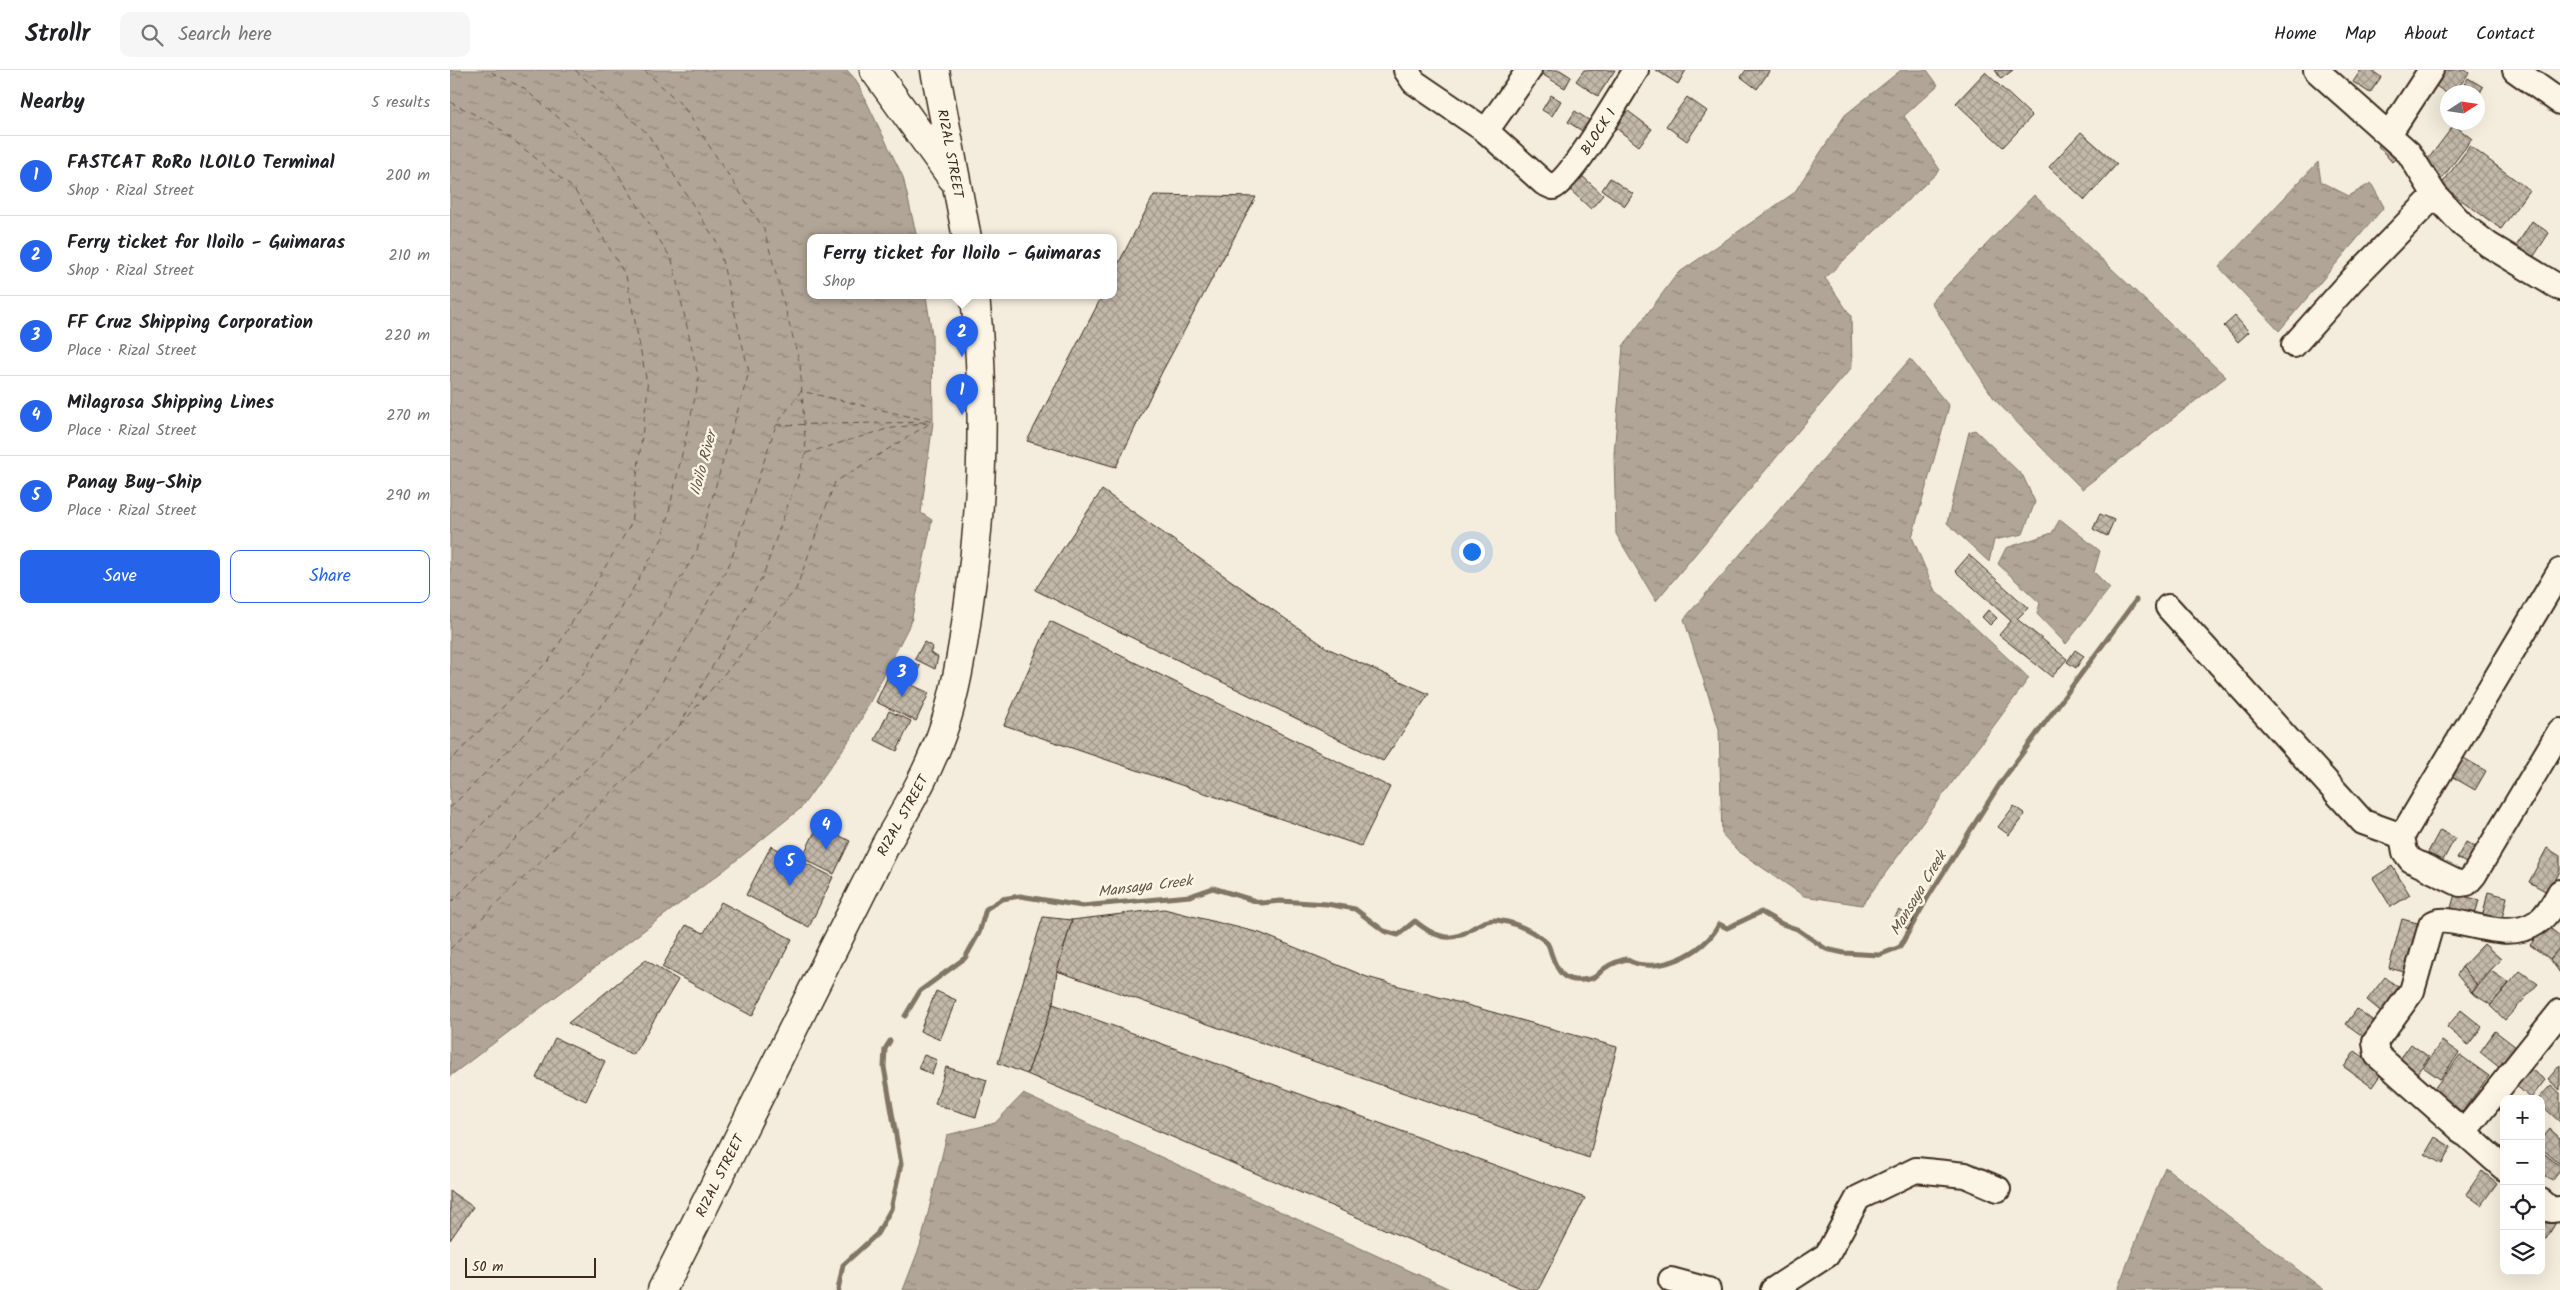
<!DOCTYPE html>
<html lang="en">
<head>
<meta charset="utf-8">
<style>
  body { margin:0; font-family:Kalam,sans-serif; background:#f6f6f6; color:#202124 }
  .controls { position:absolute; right:15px; bottom:15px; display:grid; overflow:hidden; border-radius:10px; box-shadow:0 5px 20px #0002 }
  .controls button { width:45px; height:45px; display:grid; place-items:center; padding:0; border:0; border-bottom:1px solid #e0e0e0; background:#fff; color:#202124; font:25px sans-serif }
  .compass { position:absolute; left:1990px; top:15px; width:45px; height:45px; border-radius:50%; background:#fff; box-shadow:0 5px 20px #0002; rotate:78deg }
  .scale { position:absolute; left:15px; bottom:12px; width:131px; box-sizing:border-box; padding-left:5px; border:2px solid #3b2a1e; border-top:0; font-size:14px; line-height:18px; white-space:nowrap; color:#3b2a1e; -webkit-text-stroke:4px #fcf5e5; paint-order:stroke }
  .you { position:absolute; left:1021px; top:481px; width:18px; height:18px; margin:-12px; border:4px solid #fff; border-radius:50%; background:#1a73e8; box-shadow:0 0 0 8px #1a73e833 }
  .badge { display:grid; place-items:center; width:32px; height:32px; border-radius:50%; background:#2563eb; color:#fff; font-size:16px; font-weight:700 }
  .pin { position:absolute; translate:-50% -41px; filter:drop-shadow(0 1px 2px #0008) }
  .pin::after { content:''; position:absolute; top:26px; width:18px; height:15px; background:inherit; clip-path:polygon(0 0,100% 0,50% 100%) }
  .popup { position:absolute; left:357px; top:164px; width:310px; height:65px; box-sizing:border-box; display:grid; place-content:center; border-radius:10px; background:#fff; filter:drop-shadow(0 1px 4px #0005); font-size:16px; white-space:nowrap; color:#757577 }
  .popup b { font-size:19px; color:#202124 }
  .popup::after { content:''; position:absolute; left:50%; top:100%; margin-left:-10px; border:10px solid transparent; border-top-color:#fff }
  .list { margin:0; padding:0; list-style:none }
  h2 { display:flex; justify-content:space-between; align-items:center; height:65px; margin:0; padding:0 20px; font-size:21px }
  h2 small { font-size:16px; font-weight:400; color:#757577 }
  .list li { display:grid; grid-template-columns:32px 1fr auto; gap:15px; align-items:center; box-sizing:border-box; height:80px; padding:0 20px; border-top:1px solid #e0e0e0 }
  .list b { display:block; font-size:19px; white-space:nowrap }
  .list p { margin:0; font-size:16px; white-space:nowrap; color:#757577 }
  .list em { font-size:16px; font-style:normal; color:#757577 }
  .actions { display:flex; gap:10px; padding:15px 20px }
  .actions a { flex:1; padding:11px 0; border:1px solid #2563eb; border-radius:10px; text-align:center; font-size:18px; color:#2563eb }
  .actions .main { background:#2563eb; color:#fff }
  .icon { flex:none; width:28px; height:28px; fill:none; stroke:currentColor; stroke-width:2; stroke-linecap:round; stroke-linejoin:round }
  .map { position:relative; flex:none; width:2110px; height:1220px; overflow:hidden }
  header { display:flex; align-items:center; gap:30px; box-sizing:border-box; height:70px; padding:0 25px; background:#fff; border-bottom:1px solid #e0e0e0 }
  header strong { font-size:24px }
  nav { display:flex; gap:28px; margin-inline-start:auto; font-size:18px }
  .search { width:350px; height:45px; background:#f6f6f6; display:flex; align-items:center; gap:12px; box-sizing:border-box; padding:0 18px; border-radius:10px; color:#757577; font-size:19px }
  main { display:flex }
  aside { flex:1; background:#fff }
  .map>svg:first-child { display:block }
  .water { fill:url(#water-ripples); stroke:#817466 }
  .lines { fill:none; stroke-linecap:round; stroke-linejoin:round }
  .stream { stroke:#817466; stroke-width:5 }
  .ferry { stroke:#645548; stroke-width:1; stroke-dasharray:6 5; stroke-linecap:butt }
  .building { fill:url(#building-cross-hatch); stroke:#3b2a1e }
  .minor-casing { stroke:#3b2a1e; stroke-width:28 }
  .major-casing { stroke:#3b2a1e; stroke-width:31 }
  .minor { stroke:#fcf5e5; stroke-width:24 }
  .major { stroke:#fcf5e5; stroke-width:28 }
  .labels { text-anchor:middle; stroke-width:5; stroke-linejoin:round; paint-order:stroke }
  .street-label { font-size:14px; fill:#3b2a1e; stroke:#fcf5e5 }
  .water-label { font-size:15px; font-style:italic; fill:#645548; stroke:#fcf5e5 }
</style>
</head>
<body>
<header>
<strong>Strollr</strong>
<div class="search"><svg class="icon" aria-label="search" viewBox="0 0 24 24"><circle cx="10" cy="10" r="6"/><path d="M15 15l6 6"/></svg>Search here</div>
<nav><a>Home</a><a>Map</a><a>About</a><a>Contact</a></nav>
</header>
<main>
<aside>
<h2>Nearby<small>5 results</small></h2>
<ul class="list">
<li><span class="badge">1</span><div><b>FASTCAT RoRo ILOILO Terminal</b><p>Shop · Rizal Street</p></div><em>200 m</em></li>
<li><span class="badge">2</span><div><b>Ferry ticket for Iloilo - Guimaras</b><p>Shop · Rizal Street</p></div><em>210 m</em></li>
<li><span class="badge">3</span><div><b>FF Cruz Shipping Corporation</b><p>Place · Rizal Street</p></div><em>220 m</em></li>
<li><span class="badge">4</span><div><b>Milagrosa Shipping Lines</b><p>Place · Rizal Street</p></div><em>270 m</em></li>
<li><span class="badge">5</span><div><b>Panay Buy-Ship</b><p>Place · Rizal Street</p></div><em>290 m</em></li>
</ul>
<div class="actions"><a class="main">Save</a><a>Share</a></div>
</aside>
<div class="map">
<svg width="2110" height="1220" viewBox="0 0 2110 1220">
  <defs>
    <pattern id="water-ripples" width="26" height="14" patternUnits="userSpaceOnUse" patternTransform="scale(1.25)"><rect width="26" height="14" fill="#b0a596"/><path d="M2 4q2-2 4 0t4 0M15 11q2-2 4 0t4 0" fill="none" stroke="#90877a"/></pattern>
    <pattern id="building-cross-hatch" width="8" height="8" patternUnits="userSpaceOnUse" patternTransform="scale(1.25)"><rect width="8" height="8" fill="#c3b9aa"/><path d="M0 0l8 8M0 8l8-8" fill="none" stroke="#a0978a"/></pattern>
  </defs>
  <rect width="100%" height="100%" fill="#f4eddd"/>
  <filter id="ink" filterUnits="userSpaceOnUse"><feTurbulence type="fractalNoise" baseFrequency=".02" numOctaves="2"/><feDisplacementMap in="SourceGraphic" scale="10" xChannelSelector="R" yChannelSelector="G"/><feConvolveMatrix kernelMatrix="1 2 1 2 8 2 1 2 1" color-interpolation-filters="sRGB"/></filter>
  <g filter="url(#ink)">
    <!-- water -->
    <g class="water">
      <path d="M0 0H397L406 10 453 107 467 168H361V226H476L482 265 483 352 471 443 482 450 461 552 403 665 351 738 273 801 0 1006Z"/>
      <path d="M1451 0H1477L1488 15 1454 46 1490 100 1375 208 1401 246 1402 297 1206 531 1166 464 1164 384 1173 276 1227 204 1344 123 1395 45Z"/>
      <path d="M1868 92 1871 112 1899 126 1921 113 1934 137 1829 261 1769 197Z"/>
      <path d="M1584 125 1776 307 1632 419 1545 330 1481 232Z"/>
      <path d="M1460 289 1499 336 1462 467 1484 519 1579 608 1412 835 1354 826 1288 781 1272 764 1269 659 1234 549Z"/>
      <path d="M1525 360 1573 406 1585 432 1573 464 1544 470 1539 492 1497 453 1519 362Z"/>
      <path d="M1610 449 1650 481 1644 502 1660 518 1616 574 1587 544 1590 533 1548 494 1556 478 1602 463Z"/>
      <path d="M573 1024 1002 1220H453L470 1176 497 1065 545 1053Z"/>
      <path d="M1715 1097 1874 1220H1667Z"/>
    </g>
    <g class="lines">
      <!-- stream -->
      <g class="stream">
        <path d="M455 946 470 921 515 888 529 863 536 839 552 829 570 826 632 836 740 826 763 818 812 833 830 831 877 834 905 839 934 861 948 865 965 851C1013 891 1019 843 1052 851 1066 853 1087 863 1097 873 1099 875 1100 880 1101 883 1108 904 1115 914 1139 909 1147 908 1149 902 1155 898 1161 894 1169 891 1176 889 1205 907 1256 883 1269 854L1277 858 1311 842 1332 854 1347 859 1376 879 1394 883 1429 885 1450 877 1478 827 1551 712 1686 530"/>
        <path d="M388 1220 393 1195 427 1164 441 1139 451 1094 434 997 435 979 440 971"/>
      </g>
      <!-- ferry -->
      <g class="ferry">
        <path d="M194 0 233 36 314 159 350 294 356 383 313 506 228 658"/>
        <path d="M0 32 42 53 124 119 176 206 198 318 181 454 100 589 0 691"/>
        <path d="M326 355 480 352"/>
        <path d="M356 383 437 359 477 353"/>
        <path d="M231 655 346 519 385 412 482 352"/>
        <path d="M0 738 132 606 213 467 249 310 222 190 160 91 73 18 37 0"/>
        <path d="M0 786 164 623 247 480 299 302 268 174 197 63 125 0"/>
        <path d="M0 833 196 640 280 493 326 355 351 321 483 352"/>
        <path d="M0 879 228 658"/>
      </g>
    </g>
    <!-- building -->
    <g class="building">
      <path d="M1092 0H1110L1121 7 1115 18 1090 3Z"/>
      <path d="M1134 0H1165L1148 26 1126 11Z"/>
      <path d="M1206 0H1236L1228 14Z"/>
      <path d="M1296 0H1320L1307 19 1291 7Z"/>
      <path d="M1545 0H1563L1551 9Z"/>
      <path d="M1911 0H1921L1931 7 1920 23 1903 12Z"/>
      <path d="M1988 0H2015L2019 3 2005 22 1998 24 1980 12Z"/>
      <path d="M1535 2 1582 46 1553 77 1506 33Z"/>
      <path d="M2018 8 2033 17 2028 27V22H2009Z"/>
      <path d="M1101 25 1111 31 1102 46 1092 40Z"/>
      <path d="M1237 27 1257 41 1237 71 1216 56Z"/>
      <path d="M1174 38 1202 59 1189 76 1162 55Z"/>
      <path d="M1125 41 1143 53 1137 64 1118 52Z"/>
      <path d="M2004 55 2022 69 1990 111 1972 97Z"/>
      <path d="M1631 62 1667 94 1635 130 1599 97Z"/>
      <path d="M1939 67 1952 82 1942 92 1928 76Z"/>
      <path d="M2020 76 2079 120 2051 159 1991 115Z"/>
      <path d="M1130 104 1153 125 1141 139 1117 117Z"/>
      <path d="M1160 108 1183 124 1175 136 1152 120Z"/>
      <path d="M704 125 806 127 712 302 666 397 577 371 652 226H663V204Z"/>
      <path d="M2082 151 2099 163 2082 189 2065 178Z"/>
      <path d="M1785 246 1799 262 1788 272 1774 256Z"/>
      <path d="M652 420 877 578 979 624 933 691 585 520Z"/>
      <path d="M1650 444 1664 450 1657 466 1643 459Z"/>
      <path d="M1519 485 1578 538 1567 549 1617 589 1602 607 1549 565 1561 551 1505 501Z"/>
      <path d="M1538 540 1547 548 1540 555 1532 547Z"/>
      <path d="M600 551 940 717 911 776 554 655Z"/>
      <path d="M474 572 483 577 480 583 488 587 485 599 465 589Z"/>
      <path d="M1625 580 1634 586 1626 598 1617 592Z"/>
      <path d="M450 586 470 596 461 614 441 604Z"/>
      <path d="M439 604 479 623 466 651 426 632Z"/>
      <path d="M439 641 461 651 447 681 425 670Z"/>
      <path d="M2012 687 2036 701 2025 720 2001 706Z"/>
      <path d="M1564 736 1575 744 1559 765 1548 757Z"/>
      <path d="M368 755 400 771 384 804 352 788Z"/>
      <path d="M1990 760 2005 768 1991 794 1976 786Z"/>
      <path d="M2016 772 2029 779 2020 795 2007 788Z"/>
      <path d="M321 776 383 807 359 857 296 825Z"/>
      <path d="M2097 778 2110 786V801L2099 823 2079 812Z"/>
      <path d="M1942 796 1960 825 1941 837 1923 808Z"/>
      <path d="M2038 822 2057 827 2051 853 2032 848Z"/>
      <path d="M2005 824 2029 830 2023 852 1999 845Z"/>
      <path d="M271 832 342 869 302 946 212 897 236 855 254 863Z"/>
      <path d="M714 839 810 863 917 907 1167 977 1139 1088 607 901 622 850Z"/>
      <path d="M1449 840 1464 849 1458 859 1443 850Z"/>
      <path d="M593 847 622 850 607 901 603 934 577 1004 548 993Z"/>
      <path d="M1952 849 1975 855 1962 904 1939 898Z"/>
      <path d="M2096 855 2110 866V877L2100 889 2080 875Z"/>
      <path d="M2034 874 2051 889 2027 915 2012 897Z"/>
      <path d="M2110 877V903L2100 889Z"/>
      <path d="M196 890 228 910 183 985 118 953Z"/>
      <path d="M2012 897 2027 915 2022 923 2007 905Z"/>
      <path d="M2041 901 2059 913 2041 935 2022 923Z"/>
      <path d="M2070 901 2088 914 2055 950 2040 936Z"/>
      <path d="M1935 907 1953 921 1934 944 1917 930Z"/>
      <path d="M486 921 506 930 490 970 470 961Z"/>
      <path d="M603 934 1135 1128 1088 1220H1075L577 1004Z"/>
      <path d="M1907 939 1925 952 1914 967 1896 954Z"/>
      <path d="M2011 940 2032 957 2018 975 1997 957Z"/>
      <path d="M2045 961 2066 977 2050 998 2030 982Z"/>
      <path d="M105 968 155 991 136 1031 86 1008Z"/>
      <path d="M1992 971 2009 983 1990 1009 1973 997Z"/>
      <path d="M1961 974 1979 987 1967 1003 1950 989Z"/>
      <path d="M1905 981 1933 1001 1922 1017 1894 997Z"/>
      <path d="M474 985 487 990 482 1004 468 998Z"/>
      <path d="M2010 985 2039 1006 2012 1042 1983 1020Z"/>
      <path d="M2110 995V1020L2098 1009Z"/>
      <path d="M496 997 537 1010 526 1047 485 1034Z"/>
      <path d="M2078 997 2095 1010 2081 1028 2064 1014Z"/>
      <path d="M2101 1015 2110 1023V1052L2091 1035V1029H2088Z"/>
      <path d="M2100 1059 2110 1068V1094L2091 1078V1070Z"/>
      <path d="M1985 1067 2001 1077 1992 1094 1975 1084Z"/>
      <path d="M2091 1081 2110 1096V1101L2102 1111 2091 1103Z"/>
      <path d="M2032 1101 2047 1113 2031 1135 2016 1124Z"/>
      <path d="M0 1121 23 1137 0 1170Z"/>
      <path d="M2091 1145 2108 1149 2096 1169 2091 1166Z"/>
    </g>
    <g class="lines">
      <!-- minor casing -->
      <g class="minor-casing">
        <g id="minor">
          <path id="s1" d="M956 0 964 12 1036 61 1094 113 1103 117C1122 109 1172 22 1186 0"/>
          <path d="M1866 0 1959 83 1985 125 2013 155 2039 175 2110 218"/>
          <path d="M2065 0 2110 32"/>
          <path d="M1036 61 1079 0"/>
          <path d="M1939 64 1981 0"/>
          <path d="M1844 275 1902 210 1985 125"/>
          <path d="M2110 501 1952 766 1955 782 1961 790 2010 814 2017 813 2024 805 2110 661"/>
          <path d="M1718 537 1913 752 1952 766"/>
          <path d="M2013 1063 2110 942"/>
          <path d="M2054 1098 1927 985 1925 972 1962 921 1981 855C1997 839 2052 876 2086 853 2097 846 2104 833 2110 822"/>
          <path d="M2091 1131 2101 1140 2110 1139"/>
          <path d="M1221 1210 1258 1220"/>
          <path d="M1323 1220 1377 1185 1408 1128 1466 1100 1515 1105 1548 1119"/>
        </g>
      </g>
      <!-- major casing -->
      <g class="major-casing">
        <g id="major">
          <path d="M424 0 502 108"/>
          <path id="s2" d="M485 0 517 168"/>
          <path id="s3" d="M212 1220 435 776C458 736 481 698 495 654 507 617 513 578 518 539 533 435 536 330 525 226"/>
        </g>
      </g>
      <!-- minor -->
      <use href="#minor" class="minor"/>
      <!-- major -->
      <use href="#major" class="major"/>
    </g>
  </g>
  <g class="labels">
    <!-- street labels -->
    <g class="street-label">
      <text dy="5" stroke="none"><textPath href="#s1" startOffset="261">BLOCK 1</textPath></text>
      <text dy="5" stroke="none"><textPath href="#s2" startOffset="85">RIZAL STREET</textPath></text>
      <text dy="5" stroke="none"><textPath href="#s3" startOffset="532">RIZAL STREET</textPath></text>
      <text dy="5" stroke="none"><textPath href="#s3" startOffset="128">RIZAL STREET</textPath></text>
    </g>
    <!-- water labels -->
    <g class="water-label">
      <text transform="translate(253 393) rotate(-75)" y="5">Iloilo River</text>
      <text transform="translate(695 816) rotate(-7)" y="5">Mansaya Creek</text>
      <text transform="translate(1468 823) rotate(-59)" y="5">Mansaya Creek</text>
    </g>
  </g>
</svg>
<div class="controls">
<button>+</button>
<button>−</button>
<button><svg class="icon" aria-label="locate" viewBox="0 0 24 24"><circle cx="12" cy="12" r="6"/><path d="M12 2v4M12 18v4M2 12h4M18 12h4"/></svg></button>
<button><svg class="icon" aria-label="layers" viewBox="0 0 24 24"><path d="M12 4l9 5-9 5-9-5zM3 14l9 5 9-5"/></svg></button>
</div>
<svg class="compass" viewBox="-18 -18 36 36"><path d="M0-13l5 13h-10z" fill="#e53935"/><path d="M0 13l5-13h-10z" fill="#757577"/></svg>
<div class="scale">50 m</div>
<div class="you"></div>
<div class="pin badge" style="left:512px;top:345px">1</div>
<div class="pin badge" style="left:512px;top:287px">2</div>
<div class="popup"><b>Ferry ticket for Iloilo - Guimaras</b>Shop</div>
<div class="pin badge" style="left:452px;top:627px">3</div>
<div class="pin badge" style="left:376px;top:780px">4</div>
<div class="pin badge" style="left:340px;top:816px">5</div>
</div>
</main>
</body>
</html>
